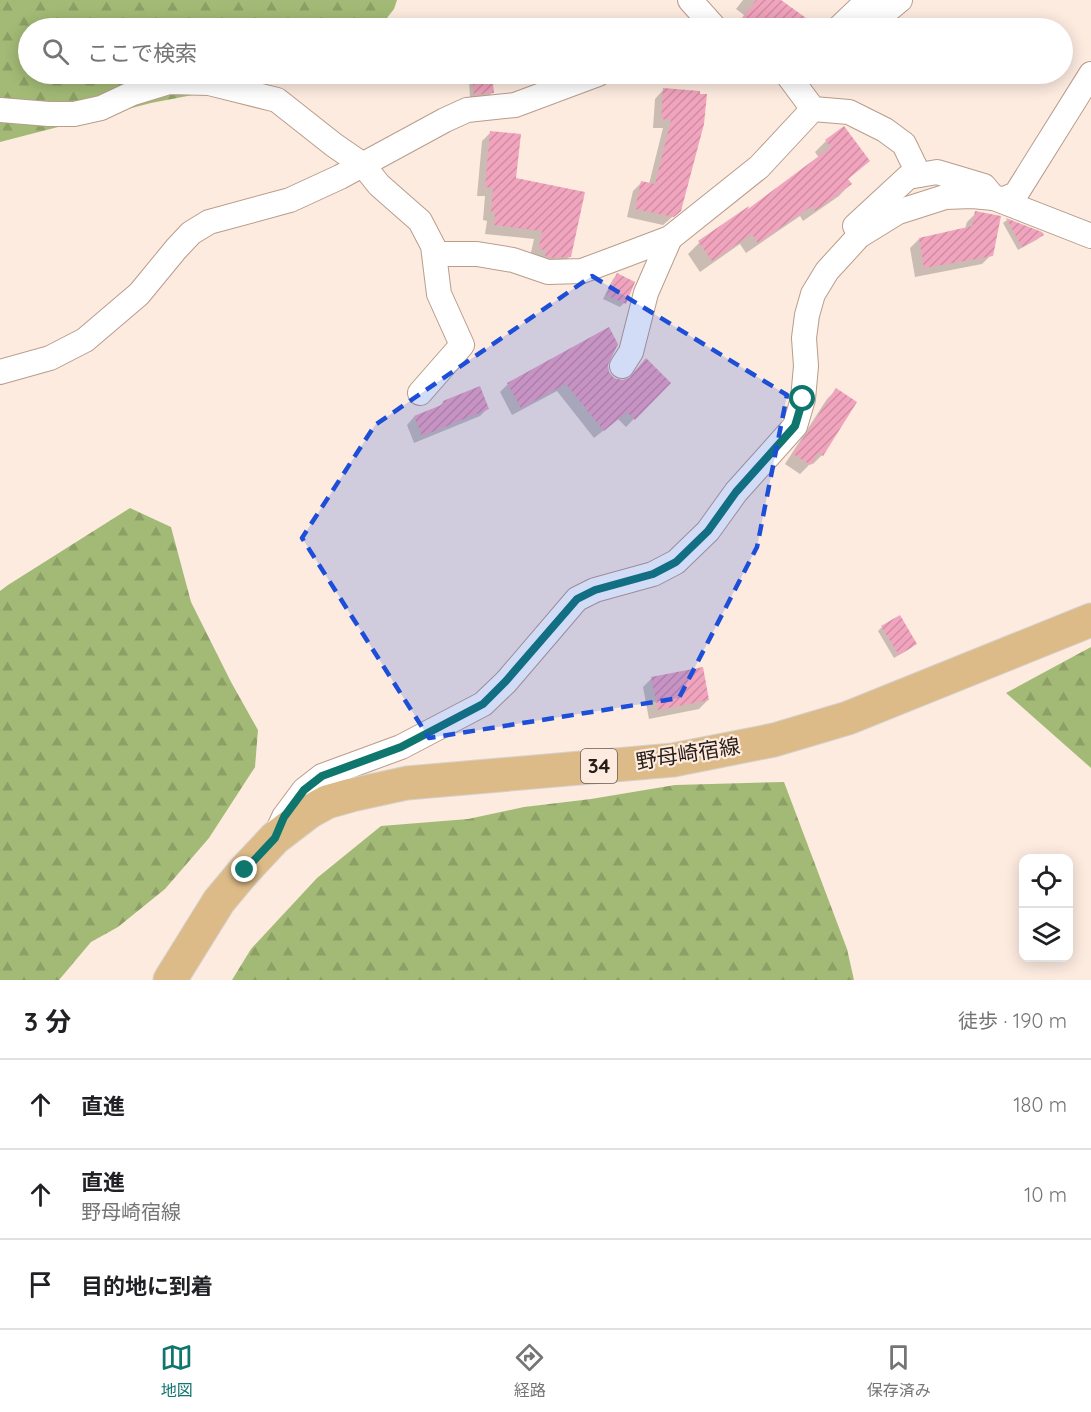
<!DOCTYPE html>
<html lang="ja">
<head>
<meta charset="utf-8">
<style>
  body { margin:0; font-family:Quicksand,"Noto Sans JP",sans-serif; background:#f6f6f6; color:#202124 }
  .controls { position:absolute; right:18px; bottom:18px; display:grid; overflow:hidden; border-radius:12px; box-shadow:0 3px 15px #0003 }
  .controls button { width:54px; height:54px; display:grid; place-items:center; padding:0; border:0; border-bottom:2px solid #e0e0e0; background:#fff; color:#202124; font:30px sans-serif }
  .stop { position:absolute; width:18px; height:18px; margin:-14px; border:4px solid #0f766e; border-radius:50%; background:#fff }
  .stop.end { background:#0f766e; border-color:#fff; box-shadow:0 2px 6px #0008 }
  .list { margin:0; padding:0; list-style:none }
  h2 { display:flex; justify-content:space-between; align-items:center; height:78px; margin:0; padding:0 24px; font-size:26px }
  h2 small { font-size:20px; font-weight:400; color:#757577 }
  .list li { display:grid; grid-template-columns:39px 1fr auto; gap:18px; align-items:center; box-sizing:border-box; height:90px; padding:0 24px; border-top:2px solid #e0e0e0 }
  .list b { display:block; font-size:22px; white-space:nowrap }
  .list p { margin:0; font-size:20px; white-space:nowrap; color:#757577 }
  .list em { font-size:20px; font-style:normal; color:#757577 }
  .icon { flex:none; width:33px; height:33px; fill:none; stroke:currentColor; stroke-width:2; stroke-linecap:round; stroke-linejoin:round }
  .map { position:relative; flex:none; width:1091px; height:980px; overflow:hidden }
  .search { position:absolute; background:#fff; box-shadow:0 3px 15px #0003; left:18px; right:18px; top:18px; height:66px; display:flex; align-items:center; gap:15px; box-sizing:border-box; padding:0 21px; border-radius:33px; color:#757577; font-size:22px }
  .sheet { height:348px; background:#fff }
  nav { display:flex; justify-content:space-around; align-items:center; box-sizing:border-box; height:84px; border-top:2px solid #e0e0e0; background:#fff; font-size:16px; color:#757577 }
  nav a { display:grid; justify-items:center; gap:3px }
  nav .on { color:#0f766e }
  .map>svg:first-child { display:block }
  .forest { fill:url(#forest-firs) }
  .shadow { fill:#0003 }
  .building { fill:url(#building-hatch) }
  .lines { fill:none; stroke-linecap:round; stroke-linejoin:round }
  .street-casing { stroke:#b89d8b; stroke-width:26 }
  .primary-casing { stroke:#d4d2d0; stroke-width:35 }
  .street { stroke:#fff; stroke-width:24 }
  .primary { stroke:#ddbb89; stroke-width:33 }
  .route { stroke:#0f766e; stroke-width:8 }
  .marked { fill:#1d4ed8; fill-opacity:0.2; stroke:#1d4ed8; stroke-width:4.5; stroke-dasharray:12 8; stroke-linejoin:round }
  .labels { text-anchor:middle; stroke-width:4.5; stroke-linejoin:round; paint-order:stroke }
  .shield { fill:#fdebe0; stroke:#675b53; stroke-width:1.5 }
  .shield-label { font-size:20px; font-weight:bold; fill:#271d16 }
  .street-label { font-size:21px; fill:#271d16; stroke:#fdebe0 }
</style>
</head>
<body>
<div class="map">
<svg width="1091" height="980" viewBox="0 0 1091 980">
  <defs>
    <pattern id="forest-firs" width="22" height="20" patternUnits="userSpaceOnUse" patternTransform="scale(1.5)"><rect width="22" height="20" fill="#a3ba76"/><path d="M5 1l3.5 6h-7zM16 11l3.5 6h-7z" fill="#8c9f65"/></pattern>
    <pattern id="building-hatch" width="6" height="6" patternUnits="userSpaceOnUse" patternTransform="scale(1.5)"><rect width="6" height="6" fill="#f1a4bd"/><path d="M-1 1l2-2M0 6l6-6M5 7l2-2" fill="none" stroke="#cf8da2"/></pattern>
  </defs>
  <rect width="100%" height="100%" fill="#fdebe0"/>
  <!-- forest -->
  <g class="forest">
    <path d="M0 0H397L394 9 379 28H28V74H302L151 103 0 142Z"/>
    <path d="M130 508 171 527 191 602 231 682 258 730 255 767 209 838 165 889 118 927 91 942 59 980H0V591L8 585Z"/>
    <path d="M1091 647V768L1006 693Z"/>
    <path d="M784 782 847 949 854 980H232L251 949 317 878 381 826 468 819 524 807 591 799 675 785Z"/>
  </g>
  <!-- shadow -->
  <g class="shadow">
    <path d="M743 0H779L815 27 814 28H735L744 15 736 9Z"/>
    <path d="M473 76 492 92 488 97 470 98 469 80Z"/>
    <path d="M664 89 698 92 680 210 663 225 627 217 633 191 642 182 649 184 663 128H653L655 99Z"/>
    <path d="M491 132 514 179 570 256 561 266 530 257 534 239 485 234 487 221 483 220 485 196H477L482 141Z"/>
    <path d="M826 141 868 161 847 180 850 184 839 196 803 221 800 216 746 253 740 244 700 272 688 254 699 243 746 212 819 158 815 152Z"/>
    <path d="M976 213 991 255 982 264 915 277 910 248 919 239 965 229 967 222Z"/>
    <path d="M1007 220 1041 233 1042 235 1038 239 1018 250 1003 223Z"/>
    <path d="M617 275 624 303 620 307 603 299 613 279Z"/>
    <path d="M606 364 608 373 613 379 622 382 669 383 626 427 618 419 594 438 557 391 512 415 500 392 508 384Z"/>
    <path d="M479 388 487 409 480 416 414 443 407 425 414 417 438 408 443 402Z"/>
    <path d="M836 390 822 455 813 464 811 463 800 474 785 464 827 399Z"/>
    <path d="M882 627 915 644 911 648 894 658 878 631Z"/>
    <path d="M652 678 708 700 699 709 649 719 643 687Z"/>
  </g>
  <!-- building -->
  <g class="building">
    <path d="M756 0H781L820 28H755L742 19Z"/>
    <path d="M492 74 494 93 474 95 472 75Z"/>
    <path d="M663 88 700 91V94H707L704 124 681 211 674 217 635 209 641 181 655 184 671 120 661 119Z"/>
    <path d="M844 126 870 161 848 179 852 184 815 211 812 206 758 243 752 234 712 261 698 241 749 206 748 209 831 147 825 140Z"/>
    <path d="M490 131 521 134 516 178 585 192 571 257 550 258 545 256 546 250 539 249 542 231 494 225 495 212H491L493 188 485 187Z"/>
    <path d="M975 211 1001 216 993 256 924 268 919 238 972 226Z"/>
    <path d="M1006 218 1042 232 1044 235 1022 247Z"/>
    <path d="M617 273 635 282 626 304 606 295Z"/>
    <path d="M609 327 618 344 608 365 609 372 614 378 622 380 629 378 646 358 671 383 635 420 627 412 604 431 566 384 521 408 507 383Z"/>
    <path d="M480 386 489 409 422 436 414 416 444 404 443 401Z"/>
    <path d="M836 388 857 402 823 456 818 453 811 465 793 454Z"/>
    <path d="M900 615 917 644 899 655 881 626Z"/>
    <path d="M703 667 709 700 658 710 651 677Z"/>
  </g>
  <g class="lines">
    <!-- street casing -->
    <g class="street-casing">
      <g id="street">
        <path d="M690 0 715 28"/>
        <path d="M839 28 863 5 883 14 900 0"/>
        <path d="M787 74 813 109 849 112 885 130 904 144 919 175"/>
        <path d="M0 110 49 114H74L101 108 133 93 169 82 209 83 277 100 334 145 363 165 379 185 420 221 433 246 439 294 462 345 420 393"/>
        <path d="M855 226 908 177 937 172 984 186 994 198 1091 236"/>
        <path d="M435 254H477L513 260 548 272 582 271 617 258 670 238 759 167 813 109"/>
        <path d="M622 366 631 352 646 293 670 238"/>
        <path d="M0 372 50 358 85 340 139 294 176 249 191 233 209 222 290 200 340 177 445 120 467 110 515 105 598 74"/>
        <path d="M278 830 284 817 304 790 322 776 401 747 483 704 506 682 577 599 595 590 653 574 676 562 708 531 736 492 795 426 803 399 806 366 804 338 807 315 813 294 827 271 859 236 898 212 945 197 972 196 1004 199 1016 194 1091 74"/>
      </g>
    </g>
    <!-- primary casing -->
    <g class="primary-casing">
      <path id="primary" d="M170 980 219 901 245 870 275 838 309 812 327 802 352 795 407 783 673 760 774 740 848 718 1091 620"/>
    </g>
    <!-- street -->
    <use href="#street" class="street"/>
    <!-- primary -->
    <use href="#primary" class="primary"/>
  </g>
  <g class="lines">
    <!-- route -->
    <path class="route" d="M245 870 275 838 284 817 304 790 322 776 401 747 483 704 506 681 577 599 595 590 653 574 676 562 708 531 736 492 795 426 803 399"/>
  </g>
  <!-- marked area -->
  <path class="marked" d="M592 276 787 395 757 547 679 698 429 738 302 538 375 425Z"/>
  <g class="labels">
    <!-- shield labels -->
    <rect class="shield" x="581" y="749" width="36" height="34" rx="4.5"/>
    <g class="shield-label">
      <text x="599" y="773">34</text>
    </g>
    <!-- street labels -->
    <g class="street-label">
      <text transform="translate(688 754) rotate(-9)" y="7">野母崎宿線</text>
    </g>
  </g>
</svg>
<div class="controls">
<button><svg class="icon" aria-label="locate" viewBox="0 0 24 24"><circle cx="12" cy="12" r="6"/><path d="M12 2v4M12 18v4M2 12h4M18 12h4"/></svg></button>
<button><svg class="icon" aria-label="layers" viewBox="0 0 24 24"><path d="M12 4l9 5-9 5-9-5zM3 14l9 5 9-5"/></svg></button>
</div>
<div class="stop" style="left:803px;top:399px"></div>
<div class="stop end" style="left:245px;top:870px"></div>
<div class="search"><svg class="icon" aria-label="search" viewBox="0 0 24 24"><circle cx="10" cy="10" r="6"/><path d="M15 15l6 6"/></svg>ここで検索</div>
</div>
<section class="sheet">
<h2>3 分<small>徒歩 · 190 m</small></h2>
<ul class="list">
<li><svg class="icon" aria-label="ahead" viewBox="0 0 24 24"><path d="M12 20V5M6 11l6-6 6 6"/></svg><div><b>直進</b></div><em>180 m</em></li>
<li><svg class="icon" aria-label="ahead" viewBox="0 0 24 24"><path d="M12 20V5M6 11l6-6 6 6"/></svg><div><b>直進</b><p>野母崎宿線</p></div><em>10 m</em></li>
<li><svg class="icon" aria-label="arrive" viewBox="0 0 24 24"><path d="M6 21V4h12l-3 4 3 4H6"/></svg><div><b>目的地に到着</b></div></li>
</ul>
</section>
<nav>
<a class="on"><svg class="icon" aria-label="map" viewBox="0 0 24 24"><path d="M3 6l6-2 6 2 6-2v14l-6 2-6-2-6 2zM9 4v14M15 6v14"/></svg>地図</a>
<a><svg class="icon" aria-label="directions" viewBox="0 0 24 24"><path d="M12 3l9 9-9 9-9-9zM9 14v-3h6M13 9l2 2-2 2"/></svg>経路</a>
<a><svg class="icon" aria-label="saved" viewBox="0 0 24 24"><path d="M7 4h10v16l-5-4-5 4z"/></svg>保存済み</a>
</nav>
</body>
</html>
